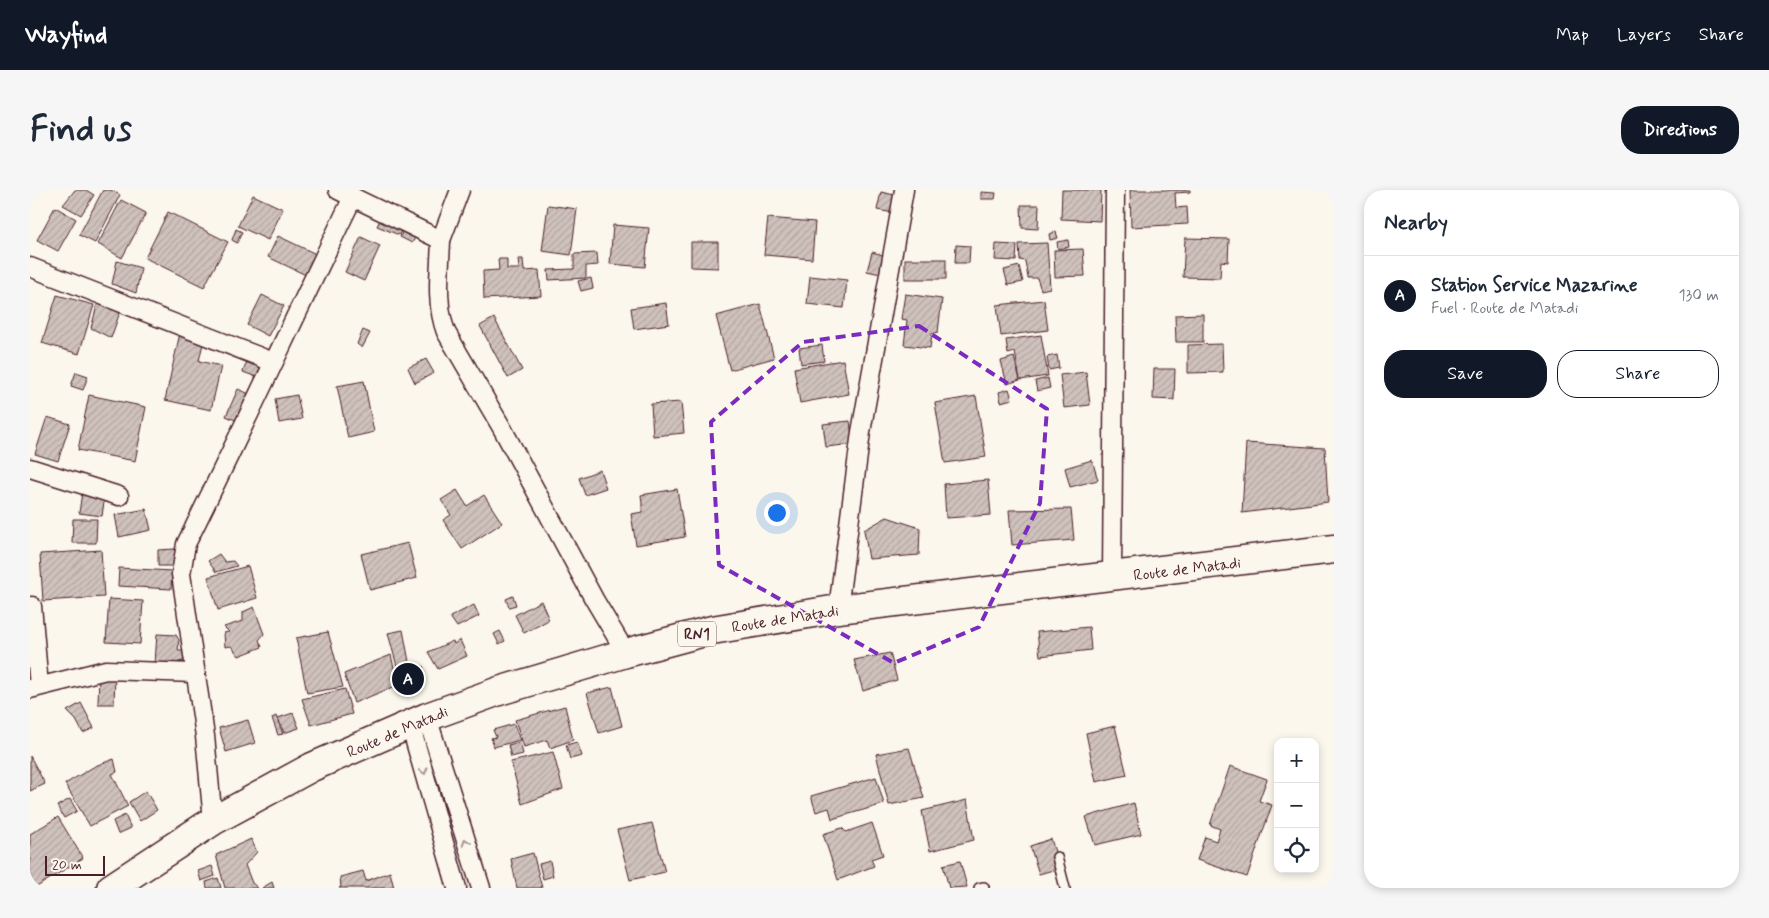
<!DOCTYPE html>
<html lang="en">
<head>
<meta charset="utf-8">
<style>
  body { margin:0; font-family:Mynerve,sans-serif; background:#f6f6f7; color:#1f2937 }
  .controls { position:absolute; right:15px; bottom:15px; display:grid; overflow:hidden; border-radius:10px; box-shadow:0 2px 8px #0003 }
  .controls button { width:45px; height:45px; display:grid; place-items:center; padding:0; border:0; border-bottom:1px solid #e0e1e3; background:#fff; color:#1f2937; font:25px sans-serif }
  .scale { position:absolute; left:15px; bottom:12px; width:60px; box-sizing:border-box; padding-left:5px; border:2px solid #4a1f2b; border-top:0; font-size:14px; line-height:18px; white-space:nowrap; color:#4a1f2b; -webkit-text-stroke:4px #fbf7ec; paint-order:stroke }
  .you { position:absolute; left:746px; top:322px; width:18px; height:18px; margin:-12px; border:4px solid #fff; border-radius:50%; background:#1a73e8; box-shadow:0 0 0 8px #1a73e833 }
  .badge { display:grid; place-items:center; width:32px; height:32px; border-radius:50%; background:#111827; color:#fff; font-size:16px; font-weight:700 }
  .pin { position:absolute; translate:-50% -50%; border:2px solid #fff; box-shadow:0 1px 5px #0006 }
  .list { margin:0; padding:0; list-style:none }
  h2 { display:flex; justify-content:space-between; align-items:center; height:65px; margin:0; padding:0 20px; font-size:21px }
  h2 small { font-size:16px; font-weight:400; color:#747a83 }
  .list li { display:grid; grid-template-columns:32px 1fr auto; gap:15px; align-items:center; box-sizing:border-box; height:80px; padding:0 20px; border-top:1px solid #e0e1e3 }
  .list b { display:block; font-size:19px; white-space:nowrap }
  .list p { margin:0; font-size:16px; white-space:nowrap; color:#747a83 }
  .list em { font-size:16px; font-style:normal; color:#747a83 }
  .actions { display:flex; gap:10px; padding:15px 20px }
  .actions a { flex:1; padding:11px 0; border:1px solid #111827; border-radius:20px; text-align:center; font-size:18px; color:#111827 }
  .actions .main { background:#111827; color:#fff }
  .icon { flex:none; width:28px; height:28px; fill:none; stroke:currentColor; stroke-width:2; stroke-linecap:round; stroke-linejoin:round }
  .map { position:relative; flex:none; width:1304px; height:698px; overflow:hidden; border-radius:20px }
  header { display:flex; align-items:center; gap:30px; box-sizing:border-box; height:70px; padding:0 25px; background:#111827; color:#fff }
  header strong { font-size:24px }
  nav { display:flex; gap:28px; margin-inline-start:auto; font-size:18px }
  .intro { display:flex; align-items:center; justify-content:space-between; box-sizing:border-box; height:120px; padding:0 30px }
  h1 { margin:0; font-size:35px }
  .button { padding:12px 22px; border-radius:20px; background:#111827; color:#fff; font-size:18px; font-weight:700 }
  main { display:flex; gap:30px; padding:0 30px }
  aside { flex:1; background:#fff; border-radius:20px; box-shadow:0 2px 8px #0003 }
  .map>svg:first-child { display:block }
  .building { fill:url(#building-hatch); stroke:#4a1f2b }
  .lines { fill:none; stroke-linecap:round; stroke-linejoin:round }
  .lane-casing { stroke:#4a1f2b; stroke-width:12 }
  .street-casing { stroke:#4a1f2b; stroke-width:21 }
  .highway-casing { stroke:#4a1f2b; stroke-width:31 }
  .lane { stroke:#fbf7ec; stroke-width:9 }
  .street { stroke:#fbf7ec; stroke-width:18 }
  .highway { stroke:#fbf7ec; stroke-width:28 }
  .oneway { stroke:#ab9695 }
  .marked { fill:none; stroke:#7b2cbf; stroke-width:4; stroke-dasharray:10 6; stroke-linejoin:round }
  .labels { text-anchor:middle; stroke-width:4; stroke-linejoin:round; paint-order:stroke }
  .shield { fill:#fbf7ec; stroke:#7f6065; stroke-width:1 }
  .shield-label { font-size:15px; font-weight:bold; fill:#4a1f2b }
  .street-label { font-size:16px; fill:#4a1f2b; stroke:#fbf7ec }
</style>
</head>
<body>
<header>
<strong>Wayfind</strong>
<nav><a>Map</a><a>Layers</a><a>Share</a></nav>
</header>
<div class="intro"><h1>Find us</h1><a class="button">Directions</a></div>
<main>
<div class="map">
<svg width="1304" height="698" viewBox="0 0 1304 698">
  <defs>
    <pattern id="building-hatch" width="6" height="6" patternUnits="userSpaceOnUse" patternTransform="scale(1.25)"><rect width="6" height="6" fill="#cfc2bc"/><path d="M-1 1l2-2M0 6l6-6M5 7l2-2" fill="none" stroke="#b3a6a2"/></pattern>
  </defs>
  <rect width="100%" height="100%" fill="#fbf7ec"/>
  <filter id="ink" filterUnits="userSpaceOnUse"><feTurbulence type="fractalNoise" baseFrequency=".02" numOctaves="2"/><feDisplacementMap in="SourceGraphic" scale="10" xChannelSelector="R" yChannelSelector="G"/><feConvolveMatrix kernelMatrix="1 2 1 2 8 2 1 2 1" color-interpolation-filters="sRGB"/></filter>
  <g filter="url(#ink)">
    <!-- building -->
    <g class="building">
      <path d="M45 0H56L64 5 51 25 33 15Z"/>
      <path d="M73 0H81L90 5 65 53 49 45Z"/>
      <path d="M1032 0H1071L1070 31 1031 29Z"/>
      <path d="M1100 0H1160V2L1145 3 1146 18 1157 17 1158 34 1101 37Z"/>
      <path d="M851 2 873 7 869 24 847 20Z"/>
      <path d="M951 2 966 3 965 9H951Z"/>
      <path d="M223 5 253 19 238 50 208 36Z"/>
      <path d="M91 10 116 23 92 68 68 54Z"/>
      <path d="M518 15 547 19 541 65 512 61Z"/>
      <path d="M991 15H1009L1008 39 992 38Z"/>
      <path d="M25 17 46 29 28 61 7 50Z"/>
      <path d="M138 22 198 52 174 97 115 68Z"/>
      <path d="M352 26 374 35 369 45 347 36Z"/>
      <path d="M738 28 785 32 782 69 734 65Z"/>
      <path d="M583 35 619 38 615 77 580 74Z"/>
      <path d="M375 36 388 43 382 53 370 47Z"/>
      <path d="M206 39 212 42 207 53 202 50Z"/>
      <path d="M1026 42 1028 48 1020 50 1019 44Z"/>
      <path d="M248 46 288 65 278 86 238 67Z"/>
      <path d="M331 47 350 56 334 91 315 82Z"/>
      <path d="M1155 48 1199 49 1198 72 1191 71 1190 88 1153 87Z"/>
      <path d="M1038 50 1039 57 1028 59 1027 52Z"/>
      <path d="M661 52H688V78L661 77Z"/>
      <path d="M1017 53 1020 98 1011 100 1007 88H998L995 71 990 70 989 54Z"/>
      <path d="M966 54 987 55 986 71 965 70Z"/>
      <path d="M926 55 940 56 939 73H925Z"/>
      <path d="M1053 59 1055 86 1025 87 1024 60Z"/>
      <path d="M842 62 860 67 855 85 837 81Z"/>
      <path d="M567 63 568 75 556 76V88L519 90 518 80 544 79V64Z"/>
      <path d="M468 69H477V79H489L488 69H493L494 81 509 80 511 106 454 109 453 81 469 80Z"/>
      <rect x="875" y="69" width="41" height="20"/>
      <path d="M87 71 111 78 106 103 82 94Z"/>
      <path d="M989 76 993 92 978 95 974 80Z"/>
      <path d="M780 86 817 90 814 118 777 114Z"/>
      <path d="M561 88 563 98 551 101 548 91Z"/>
      <path d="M875 104 912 109 908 142 902 144 900 158 874 155 877 130 871 129Z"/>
      <path d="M27 105 64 115 49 164 12 153Z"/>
      <path d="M232 105 254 116 238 146 217 135Z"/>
      <path d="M69 108 91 119 81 148 61 138Z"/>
      <path d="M1014 110 1018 140 971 146 967 115Z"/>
      <path d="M636 113 639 134 604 139 601 118Z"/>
      <path d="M730 114 744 168 700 180 686 126Z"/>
      <path d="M1173 124V152H1146L1145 125Z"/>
      <path d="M464 128 492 180 478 188 450 136Z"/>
      <path d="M333 140 340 143 332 158 327 154Z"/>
      <path d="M150 143 174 149 169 171 191 176 181 220 135 210Z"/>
      <path d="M1011 145 1018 186 990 190 985 162 978 164 976 150Z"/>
      <path d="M1192 154 1193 182 1158 183V155Z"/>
      <path d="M792 155 794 171 771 174 769 158Z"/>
      <path d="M1027 165 1029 178 1019 180 1017 167Z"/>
      <path d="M219 166 237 174 232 189 213 182Z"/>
      <path d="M984 167 990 190 977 194 971 171Z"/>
      <path d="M396 169 404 183 385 193 378 178Z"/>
      <path d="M813 170 819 204 770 213 764 178Z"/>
      <path d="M1124 179H1145L1144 210 1123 209Z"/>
      <path d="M46 182 58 186 53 200 41 196Z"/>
      <path d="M1056 182 1060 215 1034 218 1030 185Z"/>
      <path d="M1018 188 1020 198 1007 201 1005 191Z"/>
      <path d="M334 191 344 242 318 248 307 196Z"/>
      <path d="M208 199 224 206 212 233 196 226Z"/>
      <path d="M979 199 982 209 971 212 969 202Z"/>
      <path d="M59 205 116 217 105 271 48 260Z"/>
      <path d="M267 205 272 229 249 233 245 209Z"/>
      <path d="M946 206 956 267 915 273 905 213Z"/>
      <path d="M651 212 654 243 623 246 621 214Z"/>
      <path d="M17 227 40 234 28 271 5 264Z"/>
      <path d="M820 231 823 254 796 257 793 234Z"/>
      <path d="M1216 253 1295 258 1298 312 1212 323Z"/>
      <path d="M1062 270 1068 290 1040 297 1035 278Z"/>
      <path d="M570 280 576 298 555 305 549 288Z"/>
      <path d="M958 290 961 325 916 328 914 294Z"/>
      <path d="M647 299 655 347 606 355 601 324 613 322 611 305Z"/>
      <path d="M427 300 437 316 454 305 472 333 432 359 413 330 421 325 411 310Z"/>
      <path d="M52 302 75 305 72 326 49 323Z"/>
      <path d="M116 319 121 340 89 347 85 325Z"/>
      <path d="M1041 319 1044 350 982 355 979 320Z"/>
      <path d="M857 327 890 338 889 365 839 369 834 340Z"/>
      <path d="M43 329H67L66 353H42Z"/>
      <path d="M378 353 387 388 340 400 331 364Z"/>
      <path d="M145 359V376H128V360Z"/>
      <path d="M71 360 74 407 13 411 10 364Z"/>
      <path d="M189 364 195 372 203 371 207 376 186 382 178 371Z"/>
      <path d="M218 376 227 408 188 420 178 387Z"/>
      <path d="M89 378 142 381 141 399 88 396Z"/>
      <path d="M483 406 486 415 479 417 476 409Z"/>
      <path d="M79 409 113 411 110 454 76 452Z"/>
      <path d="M511 411 519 430 494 443 485 425Z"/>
      <path d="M444 415 449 426 427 437 420 427Z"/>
      <path d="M224 417 234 444 229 450 232 457 209 466 201 456 195 457 194 443 199 442 194 437 213 431V422Z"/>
      <path d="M1059 437 1061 460 1010 466 1007 442Z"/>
      <path d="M373 440 380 477 368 480 358 443Z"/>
      <path d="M470 441 475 451 469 454 464 444Z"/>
      <path d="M298 442 313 497 277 503 266 448Z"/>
      <path d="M127 444 146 445 149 450 148 461H159L161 469 141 474 125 473Z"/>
      <path d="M430 450 437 466 408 479 398 462 423 451 424 454Z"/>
      <path d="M860 463 867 490 833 501 824 470Z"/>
      <path d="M361 465 368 495 324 513 314 484Z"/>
      <path d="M393 476 395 482 388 484 386 477Z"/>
      <path d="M69 484 85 485 84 514H68Z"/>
      <path d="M582 497 592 536 569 543 557 503Z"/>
      <path d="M315 499 322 524 281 535 272 509Z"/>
      <path d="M51 513 64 538 53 543 46 530 37 521Z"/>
      <path d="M535 516 543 550 520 558 517 550 494 557 485 530Z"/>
      <path d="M263 523 269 538 254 543 248 528Z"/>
      <path d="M246 526 253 544 248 545 242 528Z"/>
      <path d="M218 530 225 553 196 562 189 538Z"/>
      <path d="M484 534 490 550 464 557 461 548 466 547 463 540Z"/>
      <path d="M1085 536 1097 585 1066 592 1056 543Z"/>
      <path d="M490 552 493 564 481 567 478 555Z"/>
      <path d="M547 552 552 566 540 569 536 555Z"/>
      <path d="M879 558 894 608 859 615 846 564Z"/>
      <path d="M523 562 533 599 492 614 481 572Z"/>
      <path d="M0 566 15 594 0 601Z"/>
      <path d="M84 569 87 582 82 584 98 616 60 636 35 594 65 576Z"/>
      <path d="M1200 576 1237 589 1229 611 1242 615 1217 687 1167 670 1175 647 1186 651 1190 639 1180 635Z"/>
      <path d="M846 587 854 614 802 629 799 618 786 622 781 606Z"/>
      <path d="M116 601 127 620 110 631 99 612Z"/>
      <path d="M40 609 47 621 34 628 27 616Z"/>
      <path d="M937 610 944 650 900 661 892 621Z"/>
      <path d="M1104 613 1111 644 1065 655 1056 627Z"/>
      <path d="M95 625 101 638 88 644 83 631Z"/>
      <path d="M28 627 53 668 5 698H0V644Z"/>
      <path d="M622 633 635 682 600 690 587 640Z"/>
      <path d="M842 633 853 665 841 669 844 676 808 690 793 644 812 638 816 642Z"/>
      <path d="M221 649 227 662 215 675 222 693 228 698H195L186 665Z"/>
      <path d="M1021 649 1030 678 1009 684 1000 656Z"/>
      <path d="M503 663 512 698H487L481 669Z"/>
      <path d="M520 671 523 686 513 689 509 674Z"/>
      <path d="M930 671 937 697 919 698 913 675Z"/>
      <path d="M182 676 185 686 171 691 168 681Z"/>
      <path d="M333 681 336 691 360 682 364 698H309L311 697 310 687Z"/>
      <path d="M188 688 191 698H177L176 692Z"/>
      <path d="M242 692 244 698H232Z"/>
    </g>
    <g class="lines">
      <!-- lane casing -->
      <g class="lane-casing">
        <g id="lane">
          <path d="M1027 667 1035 698"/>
          <path d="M949 698 954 697"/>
        </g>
      </g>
      <!-- street casing -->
      <g class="street-casing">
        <g id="street">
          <path d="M308 0 411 50C410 81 405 113 416 142L472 238 564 409 596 463"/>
          <path d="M411 50 430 0"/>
          <path d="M0 77 243 172"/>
          <path d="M0 278 89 306"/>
          <path d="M1082 387 1085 0"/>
          <path d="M2 416 9 496"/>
          <path d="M808 419 831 242 874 0"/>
          <path d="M0 499 76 480 165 483"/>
          <path d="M397 527 451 698"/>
          <path d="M380 534 427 698"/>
          <path d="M183 631 175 546 151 384 156 354C213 239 267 122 323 7"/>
        </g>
      </g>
      <!-- highway casing -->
      <g class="highway-casing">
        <path id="highway" d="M81 698 183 631 282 577 397 527 469 501 596 463 682 440 808 419 1304 359"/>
      </g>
      <!-- lane -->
      <use href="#lane" class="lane"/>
      <!-- street -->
      <use href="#street" class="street"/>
      <!-- highway -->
      <use href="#highway" class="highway"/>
    </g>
    <!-- one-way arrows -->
    <defs><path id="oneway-chevron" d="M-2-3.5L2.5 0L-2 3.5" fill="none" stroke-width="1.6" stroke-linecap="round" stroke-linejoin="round" transform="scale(1.25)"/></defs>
    <g class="oneway">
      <use href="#oneway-chevron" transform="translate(394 581) rotate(74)"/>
      <use href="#oneway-chevron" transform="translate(436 652) rotate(-108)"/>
    </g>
  </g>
  <!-- marked area -->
  <path class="marked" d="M889 136 1017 219 1010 313 949 437 864 473 689 375 681 232 773 152Z"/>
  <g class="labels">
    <!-- shield labels -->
    <rect class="shield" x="648" y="431.5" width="38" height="25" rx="4"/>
    <g class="shield-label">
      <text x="667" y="449">RN1</text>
    </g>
    <!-- street labels -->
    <g class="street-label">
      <text transform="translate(1157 378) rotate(-7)" y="6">Route de Matadi</text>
      <text transform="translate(755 428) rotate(-9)" y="6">Route de Matadi</text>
      <text transform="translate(367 541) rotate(-23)" y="6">Route de Matadi</text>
    </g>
  </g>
</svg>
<div class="controls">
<button>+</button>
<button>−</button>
<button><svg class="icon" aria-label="locate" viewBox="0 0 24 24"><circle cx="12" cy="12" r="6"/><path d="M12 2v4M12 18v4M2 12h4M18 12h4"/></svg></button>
</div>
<div class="scale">20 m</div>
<div class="you"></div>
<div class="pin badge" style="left:378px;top:489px">A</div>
</div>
<aside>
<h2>Nearby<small></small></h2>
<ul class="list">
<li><span class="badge">A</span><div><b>Station Service Mazarine</b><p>Fuel · Route de Matadi</p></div><em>130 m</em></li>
</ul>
<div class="actions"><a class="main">Save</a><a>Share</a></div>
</aside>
</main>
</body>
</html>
